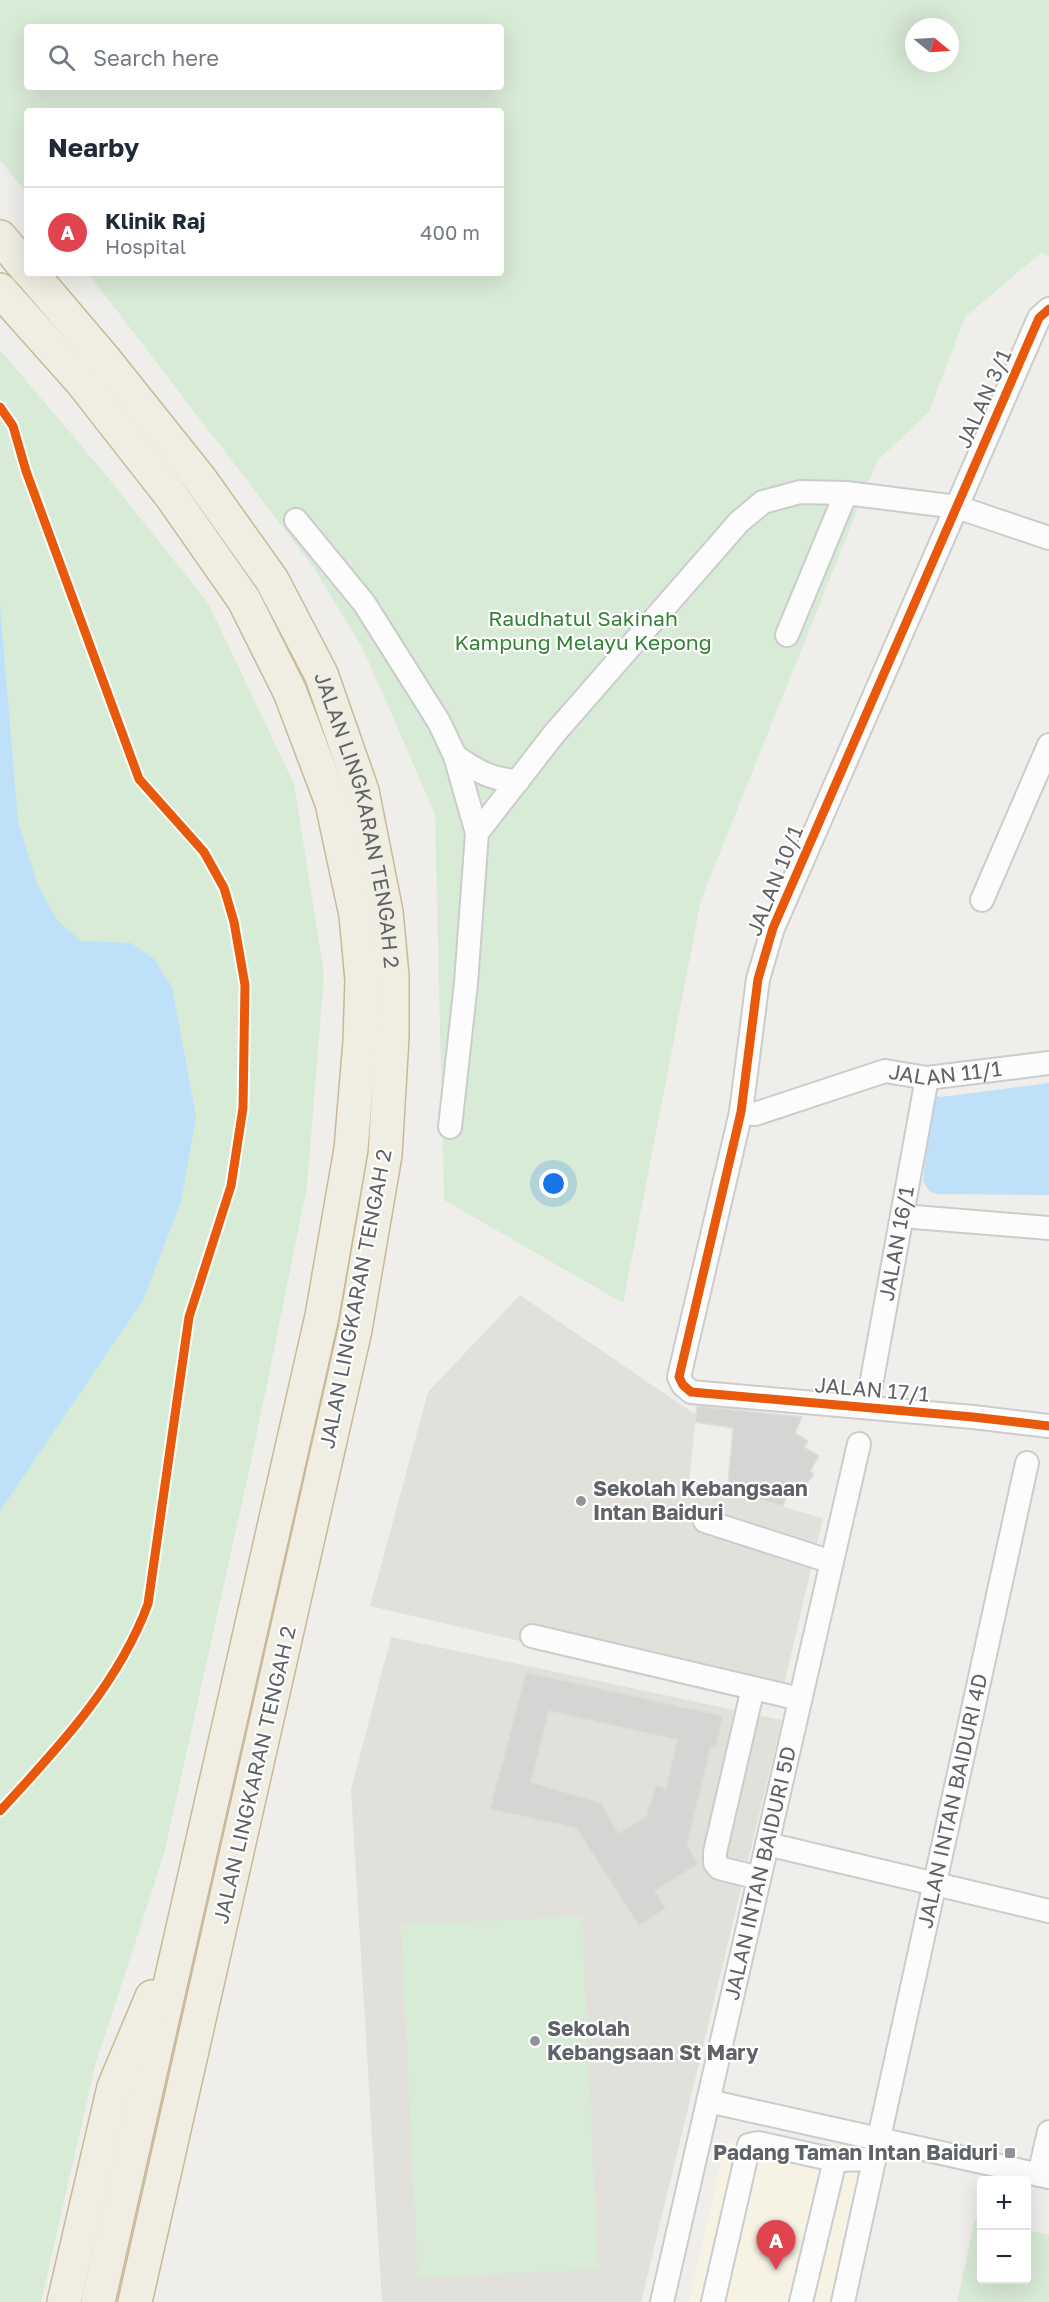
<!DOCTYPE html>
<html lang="en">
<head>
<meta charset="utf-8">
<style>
  body { margin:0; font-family:"Golos Text",sans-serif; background:#f6f6f7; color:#1f2937 }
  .controls { position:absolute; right:18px; bottom:18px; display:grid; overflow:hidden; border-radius:6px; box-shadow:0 6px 24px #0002 }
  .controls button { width:54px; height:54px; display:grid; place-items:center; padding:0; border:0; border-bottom:2px solid #e0e1e3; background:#fff; color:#1f2937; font:30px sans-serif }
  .compass { position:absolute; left:905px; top:18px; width:54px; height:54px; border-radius:50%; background:#fff; box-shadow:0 6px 24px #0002; rotate:108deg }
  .you { position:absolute; left:554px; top:1184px; width:21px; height:21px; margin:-15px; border:4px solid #fff; border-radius:50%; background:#1a73e8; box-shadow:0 0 0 9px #1a73e833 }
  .badge { display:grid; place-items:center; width:39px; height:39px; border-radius:50%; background:#d93025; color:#fff; font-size:20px; font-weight:700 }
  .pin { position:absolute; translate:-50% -50px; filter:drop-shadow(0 2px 3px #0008) }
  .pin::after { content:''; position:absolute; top:32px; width:21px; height:18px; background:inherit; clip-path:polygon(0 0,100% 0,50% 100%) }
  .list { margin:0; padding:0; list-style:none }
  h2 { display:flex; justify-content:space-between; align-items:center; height:78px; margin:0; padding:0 24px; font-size:26px }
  h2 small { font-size:20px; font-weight:400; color:#747a83 }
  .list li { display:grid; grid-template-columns:39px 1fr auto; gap:18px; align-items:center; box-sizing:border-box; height:90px; padding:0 24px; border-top:2px solid #e0e1e3 }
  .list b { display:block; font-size:22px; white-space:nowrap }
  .list p { margin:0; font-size:20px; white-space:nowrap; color:#747a83 }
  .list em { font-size:20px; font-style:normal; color:#747a83 }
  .icon { flex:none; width:33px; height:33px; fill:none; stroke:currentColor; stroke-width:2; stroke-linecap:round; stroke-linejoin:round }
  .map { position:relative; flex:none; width:1049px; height:2302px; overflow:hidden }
  .search { position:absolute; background:#fff; box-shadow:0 6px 24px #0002; left:24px; top:24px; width:480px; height:66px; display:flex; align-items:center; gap:15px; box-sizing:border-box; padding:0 21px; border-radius:6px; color:#747a83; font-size:22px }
  .panel { position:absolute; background:#fff; box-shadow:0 6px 24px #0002; left:24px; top:108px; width:480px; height:168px; border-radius:6px }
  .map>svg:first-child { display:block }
  .commercial { fill:#f7f3e4 }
  .education { fill:#e2e0da }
  .green { fill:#d8ebd6; fill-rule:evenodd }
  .water { fill:#bfe0f9 }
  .building { fill:#d6d5d3; stroke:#deddd9; stroke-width:1.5; fill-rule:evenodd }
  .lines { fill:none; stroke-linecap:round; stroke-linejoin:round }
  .minor-casing { stroke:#cbcccc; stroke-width:26 }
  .highway-casing { stroke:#c8b996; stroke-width:36 }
  .minor { stroke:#fdfcfc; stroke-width:22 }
  .highway { stroke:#f0ede3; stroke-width:33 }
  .cycleway-casing { stroke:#fff; stroke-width:13 }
  .cycleway { stroke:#e8590c; stroke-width:9 }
  .poi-dot { fill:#919496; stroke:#fff; stroke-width:2 }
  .labels { text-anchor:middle; stroke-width:4.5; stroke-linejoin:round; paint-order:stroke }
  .street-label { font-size:21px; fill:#5f6368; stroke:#fff }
  .park-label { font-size:21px; fill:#348238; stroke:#fff }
  .poi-label { font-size:21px; font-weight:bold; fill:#5f6368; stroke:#fff; text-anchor:start }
</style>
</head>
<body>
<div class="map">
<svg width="1049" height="2302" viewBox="0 0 1049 2302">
  <rect width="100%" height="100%" fill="#efeeea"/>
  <!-- commercial -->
  <path class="commercial" d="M752 2129 885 2156 851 2302H689L725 2145Z"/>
  <!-- education -->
  <g class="education">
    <path d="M520 1295 696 1415 689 1480 823 1518 780 1702 370 1606 428 1392Z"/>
    <path d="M391 1637 782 1720 641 2302H382L351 1790Z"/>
  </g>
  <!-- green -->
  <g class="green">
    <path d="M0 0H1049V256L1041 253 965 317 929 412 877 461 701 900 623 1303 444 1200 435 814 364 651 314 568 88 273H501V111H27V194L0 160ZM27 27H501V87H27ZM914 27H950V63H914Z"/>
    <path d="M0 350 101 469 208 603 294 784 324 974 307 1187 251 1462 164 1854 95 2066 41 2302H0Z"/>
    <path d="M582 1916 598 2269 418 2278 401 1925Z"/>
    <path d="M975 2219 981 2221 982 2280H1026L1027 2230 1049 2235V2302H957Z"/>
  </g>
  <!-- water -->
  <g class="water">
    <path d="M0 605 18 821 37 884 57 920 81 941 131 943 154 959 172 987 196 1116 181 1202 143 1300 0 1511Z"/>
    <path d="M1049 1083V1195L937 1194 929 1191 923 1181 930 1110 934 1095 941 1097Z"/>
  </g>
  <!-- building -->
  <g class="building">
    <path d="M697 1406 802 1417 795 1433 808 1441 804 1447 819 1456 810 1471 814 1474 805 1486 801 1483 792 1493 788 1491 783 1506 744 1495 746 1486 728 1484 733 1428 695 1422Z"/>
    <path d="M526 1672 723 1716 716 1748 711 1747 687 1844 698 1864 655 1891 666 1908 639 1926 576 1828 490 1809ZM549 1711 677 1740 666 1788 656 1785 646 1817 618 1833 601 1803 531 1782Z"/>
  </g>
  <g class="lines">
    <!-- minor casing -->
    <g class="minor-casing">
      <g id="minor">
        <path d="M1049 309 1039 318 773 928 758 979 741 1112 679 1377 683 1385 691 1392 973 1417 1049 1426"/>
        <path d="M296 520 364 603 439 722 455 756 477 833"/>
        <path d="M787 635 846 493"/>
        <path d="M455 756C477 771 492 780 518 781"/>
        <path d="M982 900 1049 745"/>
        <path id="s1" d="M741 1112 755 1114 885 1071 927 1078 1049 1063"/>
        <path d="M450 1127 466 983 477 833 554 734 739 522 763 502 800 492 846 493 957 507 1049 538"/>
        <path d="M902 1216 1049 1228"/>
        <path id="s2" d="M867 1407 927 1078"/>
        <path d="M705 1521 832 1562"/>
        <path d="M532 1636 800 1699"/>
        <path d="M753 1688 715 1852V1863L719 1868 759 1878"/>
        <path d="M767 1844 1049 1911"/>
        <path d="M708 2101 1049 2177"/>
        <path d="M1039 2175 1049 2132"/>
        <path id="s3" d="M662 2302 859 1444"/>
        <path d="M713 2302 749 2145 758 2143 835 2160 874 2159"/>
        <path d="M801 2302 835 2160"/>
        <path id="s4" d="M843 2302 1027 1463"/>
      </g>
    </g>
    <!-- highway casing -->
    <g class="highway-casing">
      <g id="highway">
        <path d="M0 237 27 269"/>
        <path id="s5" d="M31 273 105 360 200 479 272 580 321 674 362 791 386 912 392 976V1037L385 1155 355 1330 135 2302"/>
        <path d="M0 290 82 382 172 497 244 600 290 692 332 803 356 915 362 980 360 1041 351 1149 322 1316 98 2302"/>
        <path d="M64 2302 114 2087 152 1997"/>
      </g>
    </g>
    <!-- minor -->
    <use href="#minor" class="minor"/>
    <!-- highway -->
    <use href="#highway" class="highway"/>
    <!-- cycleway casing -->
    <g class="cycleway-casing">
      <g id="cycleway">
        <path d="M1049 309 1039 318 773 928 758 979 741 1112 679 1377 683 1385 691 1392 973 1417 1049 1426"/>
        <path d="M0 407 13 426 26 471 139 779 204 852 224 888 234 922 245 985 243 1108 231 1186 189 1317 148 1604C118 1685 58 1748 0 1811"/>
      </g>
    </g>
    <!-- cycleway -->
    <use href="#cycleway" class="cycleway"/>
  </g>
  <!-- markers -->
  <g class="poi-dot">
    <circle cx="581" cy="1501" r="6"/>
    <circle cx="535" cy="2041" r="6"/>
    <rect x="1004" y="2147" width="12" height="12" rx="3"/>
  </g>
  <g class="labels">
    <!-- street labels -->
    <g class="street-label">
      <text transform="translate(984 399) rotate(-66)" y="7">JALAN 3/1</text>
      <text dy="7" stroke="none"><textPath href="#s5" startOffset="648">JALAN LINGKARAN TENGAH 2</textPath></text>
      <text transform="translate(775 881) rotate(-68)" y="7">JALAN 10/1</text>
      <text dy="7" stroke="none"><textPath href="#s1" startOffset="212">JALAN 11/1</textPath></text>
      <text dy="7" stroke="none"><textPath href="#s2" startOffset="166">JALAN 16/1</textPath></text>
      <text transform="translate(356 1299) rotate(-79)" y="7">JALAN LINGKARAN TENGAH 2</text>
      <text transform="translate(872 1390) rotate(5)" y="7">JALAN 17/1</text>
      <text transform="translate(255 1775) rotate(-77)" y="7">JALAN LINGKARAN TENGAH 2</text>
      <text dy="7" stroke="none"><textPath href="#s4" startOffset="513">JALAN INTAN BAIDURI 4D</textPath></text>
      <text dy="7" stroke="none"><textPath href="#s3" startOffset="440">JALAN INTAN BAIDURI 5D</textPath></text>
    </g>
    <!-- park labels -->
    <g class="park-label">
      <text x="583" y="626">Raudhatul Sakinah<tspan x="583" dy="24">Kampung Melayu Kepong</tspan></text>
    </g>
    <!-- poi labels -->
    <g class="poi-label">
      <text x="593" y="1496">Sekolah Kebangsaan<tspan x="593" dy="24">Intan Baiduri</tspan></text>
      <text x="547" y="2036">Sekolah<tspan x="547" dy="24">Kebangsaan St Mary</tspan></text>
      <text x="998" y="2160" text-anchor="end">Padang Taman Intan Baiduri</text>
    </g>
  </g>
</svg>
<div class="controls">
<button>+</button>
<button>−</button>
</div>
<svg class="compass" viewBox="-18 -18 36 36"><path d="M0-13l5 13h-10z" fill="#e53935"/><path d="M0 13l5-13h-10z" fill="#747a83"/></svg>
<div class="you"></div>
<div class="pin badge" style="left:776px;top:2270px;background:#e0444e">A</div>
<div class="search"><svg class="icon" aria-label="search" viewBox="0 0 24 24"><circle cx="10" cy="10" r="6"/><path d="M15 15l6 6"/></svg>Search here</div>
<section class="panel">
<h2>Nearby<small></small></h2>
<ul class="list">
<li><span class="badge" style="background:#e0444e">A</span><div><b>Klinik Raj</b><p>Hospital</p></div><em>400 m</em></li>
</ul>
</section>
</div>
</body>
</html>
